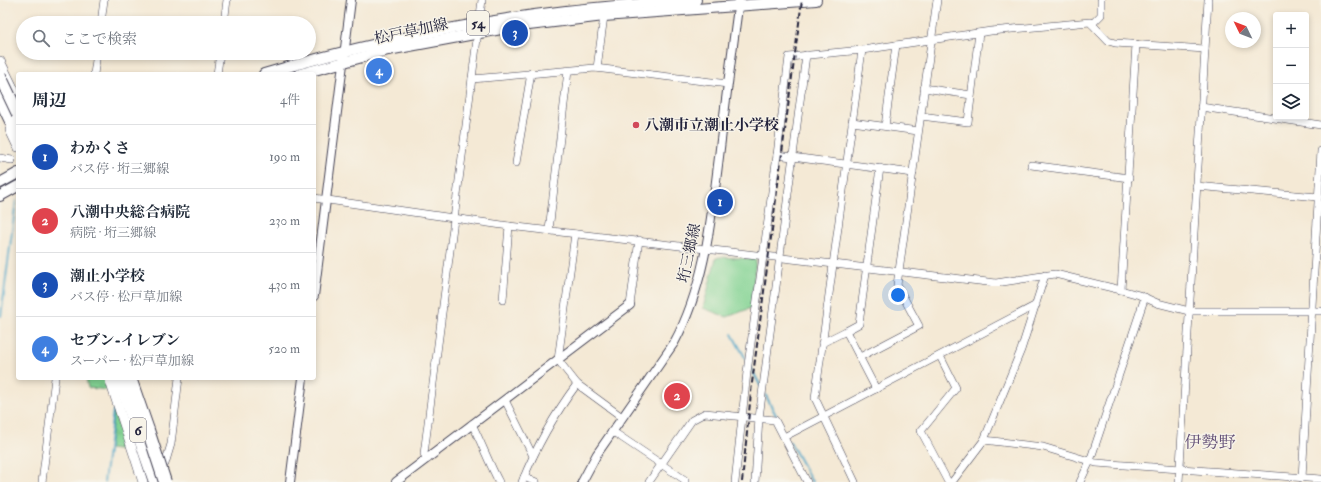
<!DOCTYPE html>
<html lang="ja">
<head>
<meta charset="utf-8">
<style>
  body { margin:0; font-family:"IM FELL Double Pica","Noto Serif JP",serif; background:#f6f6f7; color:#1f2937 }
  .controls { position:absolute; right:12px; top:12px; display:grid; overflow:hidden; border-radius:4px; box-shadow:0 2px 6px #0003 }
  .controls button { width:36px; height:36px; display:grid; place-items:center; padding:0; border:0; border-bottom:1px solid #e0e1e3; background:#fff; color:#1f2937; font:20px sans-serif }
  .compass { position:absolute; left:1225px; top:12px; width:36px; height:36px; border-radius:50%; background:#fff; box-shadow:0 2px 6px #0003; rotate:313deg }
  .you { position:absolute; left:898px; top:295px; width:14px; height:14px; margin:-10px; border:3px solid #fff; border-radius:50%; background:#1a73e8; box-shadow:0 0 0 6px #1a73e833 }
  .badge { display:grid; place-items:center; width:26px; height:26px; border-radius:50%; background:#0b8043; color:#fff; font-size:13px; font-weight:700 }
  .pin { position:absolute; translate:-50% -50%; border:2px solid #fff; box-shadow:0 1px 4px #0006 }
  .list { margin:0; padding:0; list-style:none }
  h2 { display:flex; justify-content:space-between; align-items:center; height:52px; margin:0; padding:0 16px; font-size:17px }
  h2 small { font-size:13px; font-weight:400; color:#747a83 }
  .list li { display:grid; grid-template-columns:26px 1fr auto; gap:12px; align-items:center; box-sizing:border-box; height:64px; padding:0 16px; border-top:1px solid #e0e1e3 }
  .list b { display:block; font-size:15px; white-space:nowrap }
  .list p { margin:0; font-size:13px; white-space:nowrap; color:#747a83 }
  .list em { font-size:13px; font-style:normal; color:#747a83 }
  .icon { flex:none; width:22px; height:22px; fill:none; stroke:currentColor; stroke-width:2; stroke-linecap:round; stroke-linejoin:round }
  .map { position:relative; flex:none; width:1321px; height:482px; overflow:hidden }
  .search { position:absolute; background:#fff; box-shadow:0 2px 6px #0003; left:16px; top:16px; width:300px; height:44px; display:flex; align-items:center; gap:10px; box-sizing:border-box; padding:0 14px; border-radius:22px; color:#747a83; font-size:15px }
  .panel { position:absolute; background:#fff; box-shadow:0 2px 6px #0003; left:16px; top:72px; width:300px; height:308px; border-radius:4px }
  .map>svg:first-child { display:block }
  .grass { fill:url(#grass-tufts); stroke:#527a67 }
  .park { fill:#82d393; stroke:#527a67 }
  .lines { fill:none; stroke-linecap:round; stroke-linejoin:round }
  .stream { stroke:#49a5c8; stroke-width:2 }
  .minor-casing { stroke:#424052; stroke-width:8 }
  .tertiary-casing { stroke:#424052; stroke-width:10 }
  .secondary-casing { stroke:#424052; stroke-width:10 }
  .primary-casing { stroke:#424052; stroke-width:12 }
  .motorway-casing { stroke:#424052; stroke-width:14 }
  .minor { stroke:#fff; stroke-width:7 }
  .tertiary { stroke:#fff; stroke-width:8 }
  .secondary { stroke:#fff; stroke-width:9 }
  .primary { stroke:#fff; stroke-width:10 }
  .motorway { stroke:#fff; stroke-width:12 }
  .rail { stroke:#22223b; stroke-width:2; stroke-dasharray:6 3; stroke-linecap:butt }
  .motorway-bridge-casing { stroke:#424052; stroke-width:14; stroke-linecap:butt }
  .motorway-bridge { stroke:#fff; stroke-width:12 }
  .poi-dot { fill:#d1495b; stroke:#f7f3e8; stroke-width:1.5 }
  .labels { text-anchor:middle; stroke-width:3; stroke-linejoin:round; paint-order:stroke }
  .shield { fill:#f7f3e8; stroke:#62616f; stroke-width:1 }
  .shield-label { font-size:14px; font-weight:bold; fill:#22223b }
  .street-label { font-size:15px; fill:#22223b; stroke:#f7f3e8 }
  .poi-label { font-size:15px; font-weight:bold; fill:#22223b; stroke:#f7f3e8; text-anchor:start }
  .quarter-label { font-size:17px; fill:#645178; stroke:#f7f3e8 }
</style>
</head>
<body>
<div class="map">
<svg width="1321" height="482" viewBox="0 0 1321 482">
  <defs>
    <pattern id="grass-tufts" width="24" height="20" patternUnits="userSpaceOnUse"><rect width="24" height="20" fill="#82d393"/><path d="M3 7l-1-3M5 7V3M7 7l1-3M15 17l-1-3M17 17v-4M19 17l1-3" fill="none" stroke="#70b580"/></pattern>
  </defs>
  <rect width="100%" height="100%" fill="#f7f3e8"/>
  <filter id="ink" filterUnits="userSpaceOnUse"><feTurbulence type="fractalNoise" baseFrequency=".025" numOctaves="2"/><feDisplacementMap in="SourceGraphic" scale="8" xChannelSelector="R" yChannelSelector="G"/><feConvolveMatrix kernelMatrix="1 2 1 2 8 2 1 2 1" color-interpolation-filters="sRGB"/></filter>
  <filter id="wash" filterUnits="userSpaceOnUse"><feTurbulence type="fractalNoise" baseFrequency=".012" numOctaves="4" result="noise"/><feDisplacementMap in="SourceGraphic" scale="16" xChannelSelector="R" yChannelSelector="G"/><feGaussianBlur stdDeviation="0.9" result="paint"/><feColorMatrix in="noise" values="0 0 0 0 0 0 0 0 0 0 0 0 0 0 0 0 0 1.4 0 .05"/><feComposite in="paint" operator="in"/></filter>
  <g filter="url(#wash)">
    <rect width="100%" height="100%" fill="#f4e9d5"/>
    <!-- grass -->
    <g class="grass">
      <path d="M86 378H106L109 390 88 388Z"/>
      <path d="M114 410 125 451 109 449Z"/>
    </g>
    <!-- park -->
    <path class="park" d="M720 257 756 259 751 308 727 317 703 308 716 258Z"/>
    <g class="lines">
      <!-- stream -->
      <g class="stream">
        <path d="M1 316 16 201"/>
        <path d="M732 334 747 361"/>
        <path d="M751 368 761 387"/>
        <path d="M765 394 778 419"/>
        <path d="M790 442 812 482"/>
        <path d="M104 482 113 411"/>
      </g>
    </g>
  </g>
  <g filter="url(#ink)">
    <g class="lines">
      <!-- minor casing -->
      <g class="minor-casing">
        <g id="minor">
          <path d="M101 23 104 0"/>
          <path d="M224 23 227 0"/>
          <path d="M1092 24 1101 15V0"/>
          <path d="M597 68 604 16"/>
          <path d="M94 74 97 53"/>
          <path d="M217 74 220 53"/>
          <path d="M472 79 595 68 728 84"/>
          <path d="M924 88 971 95"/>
          <path d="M1201 107 1321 125"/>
          <path d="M921 116 968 122 979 33"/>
          <path d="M852 122 918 131"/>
          <path d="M885 126 896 45"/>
          <path d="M0 158 12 160"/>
          <path d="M516 163 531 73"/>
          <path d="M1031 165 1129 178"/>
          <path d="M913 173 777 155 789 57 862 50 991 31 1090 22 1108 41 1115 43 1205 49"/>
          <path d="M1196 186 1318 197"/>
          <path d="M314 198 509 226 996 283 1055 274 1121 290 1139 295 1157 303 1189 311H1321"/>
          <path d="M549 230 568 71"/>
          <path d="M575 234 558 360 577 384 622 417"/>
          <path d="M1121 290 1136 44"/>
          <path d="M503 300 509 226"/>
          <path d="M630 305 639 240"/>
          <path d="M846 331 859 324 880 168"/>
          <path d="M822 343 846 331 876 389"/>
          <path d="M940 356 956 388 921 431 948 482"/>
          <path d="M860 357 919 326 897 285 937 0"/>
          <path d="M505 400 533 456"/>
          <path d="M472 424C482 444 489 463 499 482"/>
          <path d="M612 431 685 480V482"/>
          <path d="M784 437 1036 305"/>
          <path d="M984 440 1043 447 1096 463 1321 479"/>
          <path d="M428 459 424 454 482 0"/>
          <path d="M165 464 171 444 179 378"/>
          <path d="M524 477 536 482"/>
          <path d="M1302 478 1321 151"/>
          <path d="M42 482 55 378"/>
          <path d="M522 482C536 447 554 415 577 384"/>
          <path d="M649 482 692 420 705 413 775 420 807 482"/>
          <path d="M735 482 747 372 777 155"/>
          <path d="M755 482 759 418 806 55"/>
          <path d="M855 482 815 398 862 50"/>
          <path d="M952 482 984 440 1021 350 1045 275"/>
          <path d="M1080 482 1090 461 1145 297"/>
          <path d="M1179 482 1208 0"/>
        </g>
      </g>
      <!-- tertiary casing -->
      <g class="tertiary-casing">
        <g id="tertiary">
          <path d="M314 296 351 0"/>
          <path d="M290 482 303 378"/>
          <path d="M396 482 630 305"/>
          <path d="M582 482 597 454 674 343C705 286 711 221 719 157 725 105 732 52 739 0"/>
        </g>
      </g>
      <!-- secondary casing -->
      <g class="secondary-casing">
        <g id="secondary">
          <path d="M0 61 18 98"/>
          <path d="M10 130 18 147"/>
          <path d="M109 378 143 482"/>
        </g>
      </g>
      <!-- primary casing -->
      <g class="primary-casing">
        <g id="primary">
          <path d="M264 74C363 44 464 23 566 11 609 6 653 3 696 0"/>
          <path d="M300 74 388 50 512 27 604 16 816 0"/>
          <path d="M0 183 18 173"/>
          <path d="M0 196 18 186"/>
        </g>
      </g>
      <!-- motorway casing -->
      <g class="motorway-casing">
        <g id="motorway">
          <path d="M0 98 18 136"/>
          <path d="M119 378 155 482"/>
          <path d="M130 378 148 430"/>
        </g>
      </g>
      <!-- minor -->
      <use href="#minor" class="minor"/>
      <!-- tertiary -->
      <use href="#tertiary" class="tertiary"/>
      <!-- secondary -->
      <use href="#secondary" class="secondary"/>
      <!-- primary -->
      <use href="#primary" class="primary"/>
      <!-- motorway -->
      <use href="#motorway" class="motorway"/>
      <!-- rail -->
      <path class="rail" d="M742 482 752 383 802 0"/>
      <!-- motorway-bridge casing -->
      <g class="motorway-bridge-casing">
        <g id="motorway-bridge">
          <path d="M0 76 18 114"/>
          <path d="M148 430 165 482"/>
        </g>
      </g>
      <!-- motorway-bridge -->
      <use href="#motorway-bridge" class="motorway-bridge"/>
    </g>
  </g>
  <!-- markers -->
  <circle class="poi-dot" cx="636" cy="125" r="4"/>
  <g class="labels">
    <!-- shield labels -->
    <g class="shield">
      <rect x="467" y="11" width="22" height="24" rx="3"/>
      <rect x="130" y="418" width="16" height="24" rx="3"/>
    </g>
    <g class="shield-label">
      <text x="478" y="28">54</text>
      <text x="138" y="435">6</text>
    </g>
    <!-- street labels -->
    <g class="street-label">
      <text transform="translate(411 31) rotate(-12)" y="5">松戸草加線</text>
      <text transform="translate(689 253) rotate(-78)" y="5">垳三郷線</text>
    </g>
    <!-- poi labels -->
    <g class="poi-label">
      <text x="644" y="130">八潮市立潮止小学校</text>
    </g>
    <!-- quarter labels -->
    <g class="quarter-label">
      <text x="1210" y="448">伊勢野</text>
    </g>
  </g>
</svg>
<div class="controls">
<button>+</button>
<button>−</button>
<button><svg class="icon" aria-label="layers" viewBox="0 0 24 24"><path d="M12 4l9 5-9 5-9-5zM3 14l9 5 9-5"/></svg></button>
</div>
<svg class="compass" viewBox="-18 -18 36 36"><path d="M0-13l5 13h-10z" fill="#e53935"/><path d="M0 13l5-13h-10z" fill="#747a83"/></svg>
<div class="you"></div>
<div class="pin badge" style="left:720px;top:202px;background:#1a4fb4">1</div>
<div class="pin badge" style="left:677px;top:396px;background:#e0444e">2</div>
<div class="pin badge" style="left:515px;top:33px;background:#1a4fb4">3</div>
<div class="pin badge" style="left:379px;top:71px;background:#3f7fe0">4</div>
<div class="search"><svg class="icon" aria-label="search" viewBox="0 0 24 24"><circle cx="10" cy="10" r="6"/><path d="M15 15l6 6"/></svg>ここで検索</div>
<section class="panel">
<h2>周辺<small>4件</small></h2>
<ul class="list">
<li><span class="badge" style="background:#1a4fb4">1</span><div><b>わかくさ</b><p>バス停 · 垳三郷線</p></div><em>190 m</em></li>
<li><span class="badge" style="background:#e0444e">2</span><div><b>八潮中央総合病院</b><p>病院 · 垳三郷線</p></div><em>230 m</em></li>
<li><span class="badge" style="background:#1a4fb4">3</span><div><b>潮止小学校</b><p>バス停 · 松戸草加線</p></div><em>430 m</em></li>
<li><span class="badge" style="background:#3f7fe0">4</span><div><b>セブン-イレブン</b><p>スーパー · 松戸草加線</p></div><em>520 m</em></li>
</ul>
</section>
</div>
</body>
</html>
